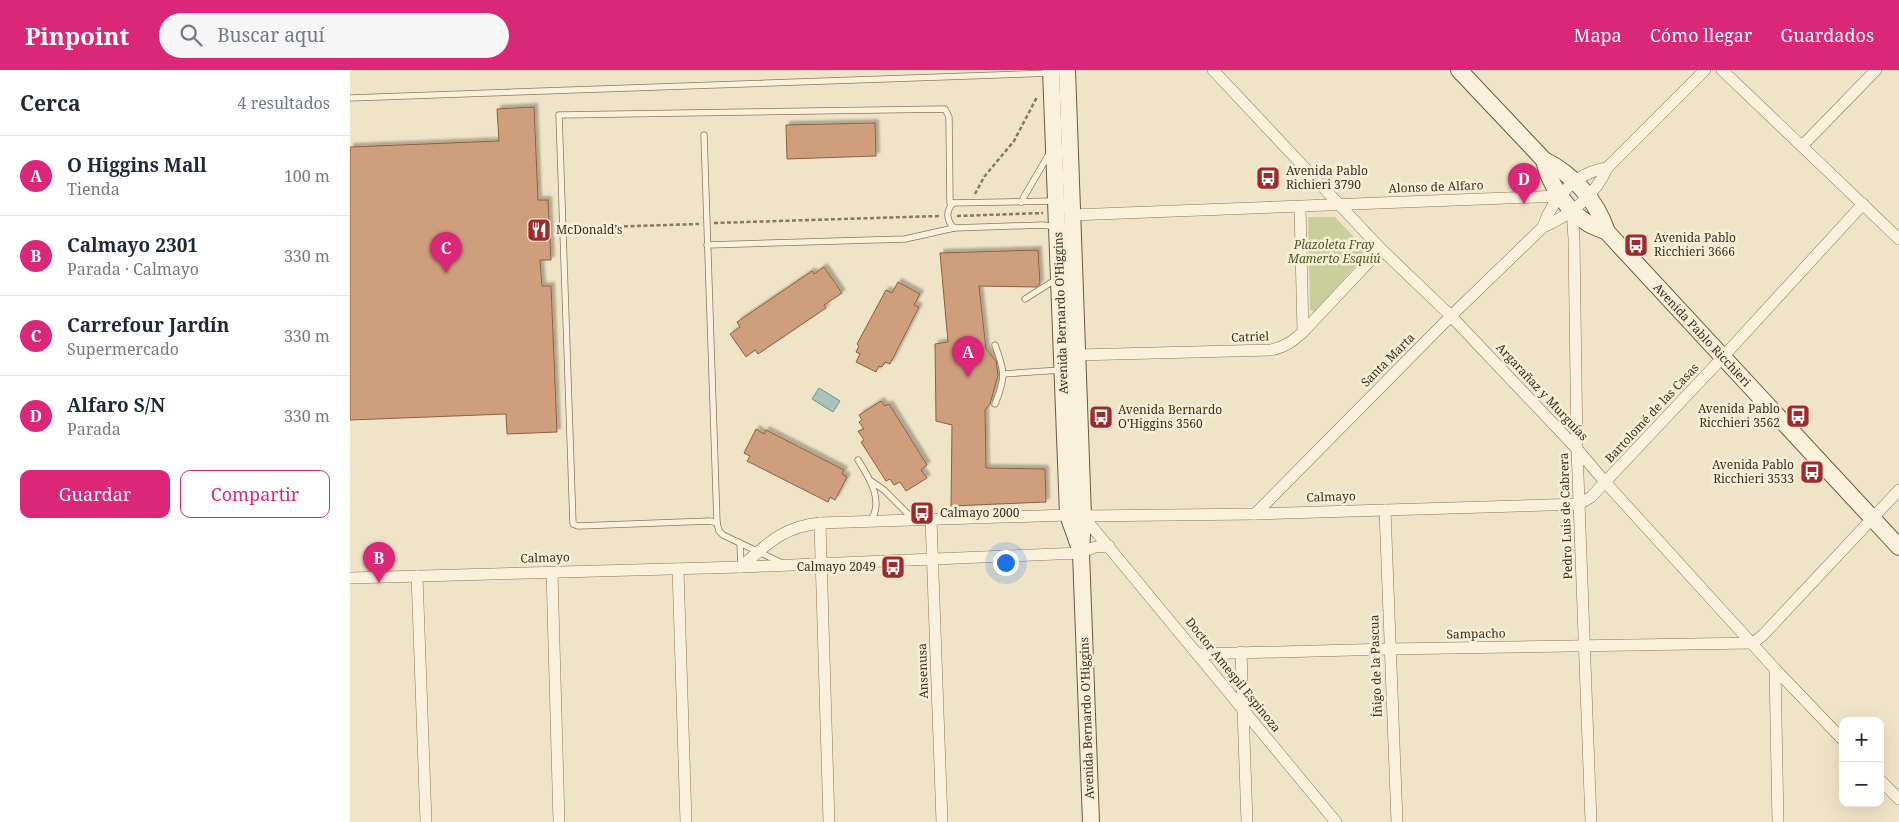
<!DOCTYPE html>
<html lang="es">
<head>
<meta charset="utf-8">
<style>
  body { margin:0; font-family:"Noto Serif",serif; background:#f6f6f7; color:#1f2937 }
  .controls { position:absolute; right:15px; bottom:15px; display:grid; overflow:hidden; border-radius:10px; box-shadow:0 5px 20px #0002 }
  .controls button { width:45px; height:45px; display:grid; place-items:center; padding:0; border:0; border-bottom:1px solid #e0e1e3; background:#fff; color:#1f2937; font:25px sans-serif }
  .you { position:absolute; left:655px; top:492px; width:18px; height:18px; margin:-12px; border:4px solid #fff; border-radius:50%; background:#1a73e8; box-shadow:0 0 0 8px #1a73e833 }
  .badge { display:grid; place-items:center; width:32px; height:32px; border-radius:50%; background:#db2777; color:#fff; font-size:16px; font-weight:700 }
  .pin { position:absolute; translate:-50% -41px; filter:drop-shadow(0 1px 2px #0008) }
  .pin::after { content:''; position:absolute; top:26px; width:18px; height:15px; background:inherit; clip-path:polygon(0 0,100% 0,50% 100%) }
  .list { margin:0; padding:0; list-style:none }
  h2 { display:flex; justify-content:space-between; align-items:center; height:65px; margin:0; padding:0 20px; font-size:21px }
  h2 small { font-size:16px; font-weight:400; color:#747a83 }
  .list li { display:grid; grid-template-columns:32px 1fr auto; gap:15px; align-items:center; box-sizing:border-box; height:80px; padding:0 20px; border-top:1px solid #e0e1e3 }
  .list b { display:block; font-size:19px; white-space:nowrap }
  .list p { margin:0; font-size:16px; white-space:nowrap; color:#747a83 }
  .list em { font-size:16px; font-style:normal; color:#747a83 }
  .actions { display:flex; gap:10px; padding:15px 20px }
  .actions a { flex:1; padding:11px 0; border:1px solid #db2777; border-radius:10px; text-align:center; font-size:18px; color:#db2777 }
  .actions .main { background:#db2777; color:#fff }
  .icon { flex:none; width:28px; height:28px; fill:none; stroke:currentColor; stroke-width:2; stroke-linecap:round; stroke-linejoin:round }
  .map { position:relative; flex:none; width:1549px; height:752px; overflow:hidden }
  header { display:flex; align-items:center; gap:30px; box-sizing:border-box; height:70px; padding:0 25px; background:#db2777; color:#fff }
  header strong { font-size:24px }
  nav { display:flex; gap:28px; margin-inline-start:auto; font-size:18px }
  .search { width:350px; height:45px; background:#f6f6f7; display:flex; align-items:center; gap:12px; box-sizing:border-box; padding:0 18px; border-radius:28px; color:#747a83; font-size:19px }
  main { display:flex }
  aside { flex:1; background:#fff }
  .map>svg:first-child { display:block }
  .green { fill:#c9cf9b }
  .water { fill:#a9c4bc; stroke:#6f938a }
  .building { fill:#cf9f7d; stroke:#8d5f41; filter:url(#shadow) }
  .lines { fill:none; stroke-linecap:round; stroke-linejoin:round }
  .lane-casing { stroke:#8d765c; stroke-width:7 }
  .street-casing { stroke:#8d765c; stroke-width:12 }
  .secondary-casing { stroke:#6f573f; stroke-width:18 }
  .path { stroke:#8d765c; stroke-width:2.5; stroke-dasharray:4 2.5; stroke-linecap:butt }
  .lane { stroke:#faf1dc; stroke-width:5.5 }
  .street { stroke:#faf1dc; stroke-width:11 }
  .secondary { stroke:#faf1dc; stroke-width:16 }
  .labels { text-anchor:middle; stroke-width:5; stroke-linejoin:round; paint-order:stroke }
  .poi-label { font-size:12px; fill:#3d2e20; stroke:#f7eed8; text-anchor:start }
  .street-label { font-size:12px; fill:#3d2e20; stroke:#f7eed8 }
  .park-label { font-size:12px; font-style:italic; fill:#4d5a26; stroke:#f7eed8 }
</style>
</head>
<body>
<header>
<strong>Pinpoint</strong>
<div class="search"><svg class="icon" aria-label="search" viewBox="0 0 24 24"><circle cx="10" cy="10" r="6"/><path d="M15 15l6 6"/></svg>Buscar aquí</div>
<nav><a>Mapa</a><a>Cómo llegar</a><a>Guardados</a></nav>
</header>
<main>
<aside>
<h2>Cerca<small>4 resultados</small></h2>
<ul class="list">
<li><span class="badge">A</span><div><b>O Higgins Mall</b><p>Tienda</p></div><em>100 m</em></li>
<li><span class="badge">B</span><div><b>Calmayo 2301</b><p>Parada · Calmayo</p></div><em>330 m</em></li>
<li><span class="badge">C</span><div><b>Carrefour Jardín</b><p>Supermercado</p></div><em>330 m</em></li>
<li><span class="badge">D</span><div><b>Alfaro S/N</b><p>Parada</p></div><em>330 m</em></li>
</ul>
<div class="actions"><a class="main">Guardar</a><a>Compartir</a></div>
</aside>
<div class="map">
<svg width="1549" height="752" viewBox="0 0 1549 752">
  <defs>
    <filter id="shadow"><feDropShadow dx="3.5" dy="-3.5" stdDeviation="1" flood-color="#0004"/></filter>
  </defs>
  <rect width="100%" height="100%" fill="#f0e4c8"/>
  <!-- green -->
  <path class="green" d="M958 147H985L1018 182 964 242 960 240Z"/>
  <!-- water -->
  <path class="water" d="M469 318 490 331 483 342 462 329Z"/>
  <!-- building -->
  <g class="building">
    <path d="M184 37 188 130H198L201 190H190L192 216H201L207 362 157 364 156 344 0 350V77L149 71 147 39Z"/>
    <path d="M525 53 526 86 437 89 436 55Z"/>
    <path d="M688 180 690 214 686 217 629 216 636 279 646 291 648 305 640 334 635 340 636 398 695 399 696 432 601 436 602 355 586 351 585 274 598 272 590 183Z"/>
    <path d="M474 197 492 223 474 235 476 238 408 284 405 280 396 287 380 264 390 257 387 252 462 201 464 204Z"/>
    <path d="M548 212 570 224 564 235 569 237 540 294 535 292 532 297 529 296 526 302 506 292 510 284 506 282 509 276 507 274 536 220 542 223Z"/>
    <path d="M531 331 535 336 539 334 577 395 571 400 577 408 556 421 550 412 544 415 540 409 536 411 511 372 514 370 508 361 514 359 509 352 512 350 509 345Z"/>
    <path d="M406 359 414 364 416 360 494 400 492 404 497 407 485 430 480 427 478 432 397 391 400 386 394 383Z"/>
  </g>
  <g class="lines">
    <!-- lane casing -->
    <g class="lane-casing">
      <g id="lane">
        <path d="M0 28 700 3"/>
        <path d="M354 65 367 453 369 461 373 465 432 493"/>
        <path d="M671 132 699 84"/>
        <path d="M603 133C596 141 596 150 604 158"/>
        <path d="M357 175 555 169 604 158 693 155 706 157"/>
        <path d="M675 229 705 210"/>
        <path d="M645 275C655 302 656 307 645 334"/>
        <path d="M653 304 711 300"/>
        <path d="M508 390C519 407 534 431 521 450"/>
        <path d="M521 411 534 420 564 450"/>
        <path d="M367 453 360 451 228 456 223 454 209 45 595 39 599 47 600 133 704 131"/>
        <path d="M390 473 391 496"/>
      </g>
    </g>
    <!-- street casing -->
    <g class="street-casing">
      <g id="street">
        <path d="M863 0 1031 179 1101 246 1227 379 1255 412 1425 599 1493 670"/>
        <path d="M1372 0 1549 169"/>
        <path d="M1452 76 1526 0"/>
        <path d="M950 137 953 262"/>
        <path d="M1222 139 1224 169 1227 379 1241 752"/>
        <path d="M722 145 1210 126"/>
        <path d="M1193 157C1202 129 1226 102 1257 98"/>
        <path d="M727 285 921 280C935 277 943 271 953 262L1031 179"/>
        <path d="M1035 440 1047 752"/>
        <path d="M905 444 1101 246 1193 157C1219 146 1246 125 1257 98L1355 0"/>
        <path d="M733 446 905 444 1229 434 1241 427 1372 288 1513 134"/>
        <path d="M733 446 986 752"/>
        <path d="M581 449 592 752"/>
        <path d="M470 453 479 752"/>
        <path d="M391 497C418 473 433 457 470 453L718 445"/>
        <path d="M328 499 336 752"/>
        <path d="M202 502 209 752"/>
        <path d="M67 506 76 752"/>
        <path d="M0 508 391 497 706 484 731 483 745 477 759 476"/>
        <path d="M891 582 897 752"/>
        <path d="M849 584 1039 579 1403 573 1413 565 1549 420"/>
        <path d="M1425 599 1428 752"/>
        <path d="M1530 710 1549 729"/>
      </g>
    </g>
    <!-- secondary casing -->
    <g class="secondary-casing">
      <g id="secondary">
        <path d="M701 0 718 445 729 476"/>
        <path d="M717 0 733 446 731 483 741 752"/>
        <path d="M1109 0 1194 90C1223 104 1247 131 1257 162"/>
        <path d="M1194 90C1199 114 1217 141 1239 154 1244 157 1251 159 1257 162L1549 477"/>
      </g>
    </g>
    <!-- path -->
    <g class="path">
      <path d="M625 124 634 107 664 71 687 27"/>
      <path d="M607 146 693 143"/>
      <path d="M364 153 589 146"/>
      <path d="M222 158 349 154"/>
    </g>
    <!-- lane -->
    <use href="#lane" class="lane"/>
    <!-- street -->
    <use href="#street" class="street"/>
    <!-- secondary -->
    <use href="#secondary" class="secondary"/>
  </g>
  <!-- icons -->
  <defs>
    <g id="bus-square" transform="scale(1.25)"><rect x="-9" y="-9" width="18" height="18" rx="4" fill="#9e2a2b" stroke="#f7eed8"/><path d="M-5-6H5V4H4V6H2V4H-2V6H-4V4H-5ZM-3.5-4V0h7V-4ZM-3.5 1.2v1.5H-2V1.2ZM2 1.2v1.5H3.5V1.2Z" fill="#fff"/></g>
    <g id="restaurant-square" transform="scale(1.25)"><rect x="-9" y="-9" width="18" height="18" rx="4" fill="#9e2a2b" stroke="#f7eed8"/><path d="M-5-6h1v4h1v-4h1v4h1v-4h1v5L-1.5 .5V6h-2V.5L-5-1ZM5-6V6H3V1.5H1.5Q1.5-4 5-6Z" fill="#fff"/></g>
  </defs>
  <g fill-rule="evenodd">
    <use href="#bus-square" x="918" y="108"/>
    <use href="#restaurant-square" x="189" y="160"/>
    <use href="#bus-square" x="1286" y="175"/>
    <use href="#bus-square" x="1448" y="346"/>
    <use href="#bus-square" x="751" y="347"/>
    <use href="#bus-square" x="1462" y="402"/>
    <use href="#bus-square" x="572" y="443"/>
    <use href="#bus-square" x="543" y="497"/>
  </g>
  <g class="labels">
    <!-- poi labels -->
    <g class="poi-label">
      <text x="936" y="105">Avenida Pablo<tspan x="936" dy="14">Richieri 3790</tspan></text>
      <text x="206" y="164">McDonald's</text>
      <text x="1304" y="172">Avenida Pablo<tspan x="1304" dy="14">Ricchieri 3666</tspan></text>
      <text x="1430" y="343" text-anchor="end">Avenida Pablo<tspan x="1430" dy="14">Ricchieri 3562</tspan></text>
      <text x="768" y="344">Avenida Bernardo<tspan x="768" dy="14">O'Higgins 3560</tspan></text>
      <text x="1444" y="399" text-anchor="end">Avenida Pablo<tspan x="1444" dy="14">Ricchieri 3533</tspan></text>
      <text x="590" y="447">Calmayo 2000</text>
      <text x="526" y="501" text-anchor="end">Calmayo 2049</text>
    </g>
    <!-- street labels -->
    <g class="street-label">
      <text transform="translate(1086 117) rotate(-2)" y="4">Alonso de Alfaro</text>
      <text transform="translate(711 243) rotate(-92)" y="4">Avenida Bernardo O'Higgins</text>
      <text transform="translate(1352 265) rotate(47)" y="4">Avenida Pablo Ricchieri</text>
      <text transform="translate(900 267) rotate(-2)" y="4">Catriel</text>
      <text transform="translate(1038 290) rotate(-45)" y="4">Santa Marta</text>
      <text transform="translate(1192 322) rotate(47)" y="4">Argarañaz y Murguías</text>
      <text transform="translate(1302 343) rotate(-47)" y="4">Bartolomé de las Casas</text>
      <text transform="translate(981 427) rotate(-2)" y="4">Calmayo</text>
      <text transform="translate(1216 446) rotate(-92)" y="4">Pedro Luis de Cabrera</text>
      <text transform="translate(195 488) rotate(-2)" y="4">Calmayo</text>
      <text transform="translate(1126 564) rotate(-1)" y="4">Sampacho</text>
      <text transform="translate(1026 596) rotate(-92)" y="4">Íñigo de la Pascua</text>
      <text transform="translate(573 601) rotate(-92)" y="4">Ansenusa</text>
      <text transform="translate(883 605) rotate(51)" y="4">Doctor Amespil Espinoza</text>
      <text transform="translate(737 648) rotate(-92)" y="4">Avenida Bernardo O'Higgins</text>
    </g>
    <!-- park labels -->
    <g class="park-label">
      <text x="984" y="179">Plazoleta Fray<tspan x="984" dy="14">Mamerto Esquiú</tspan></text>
    </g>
  </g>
</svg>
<div class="controls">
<button>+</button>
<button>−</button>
</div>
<div class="you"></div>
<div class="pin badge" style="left:618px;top:307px">A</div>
<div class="pin badge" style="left:29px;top:513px">B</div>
<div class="pin badge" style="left:96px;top:203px">C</div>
<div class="pin badge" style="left:1174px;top:134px">D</div>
</div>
</main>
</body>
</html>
